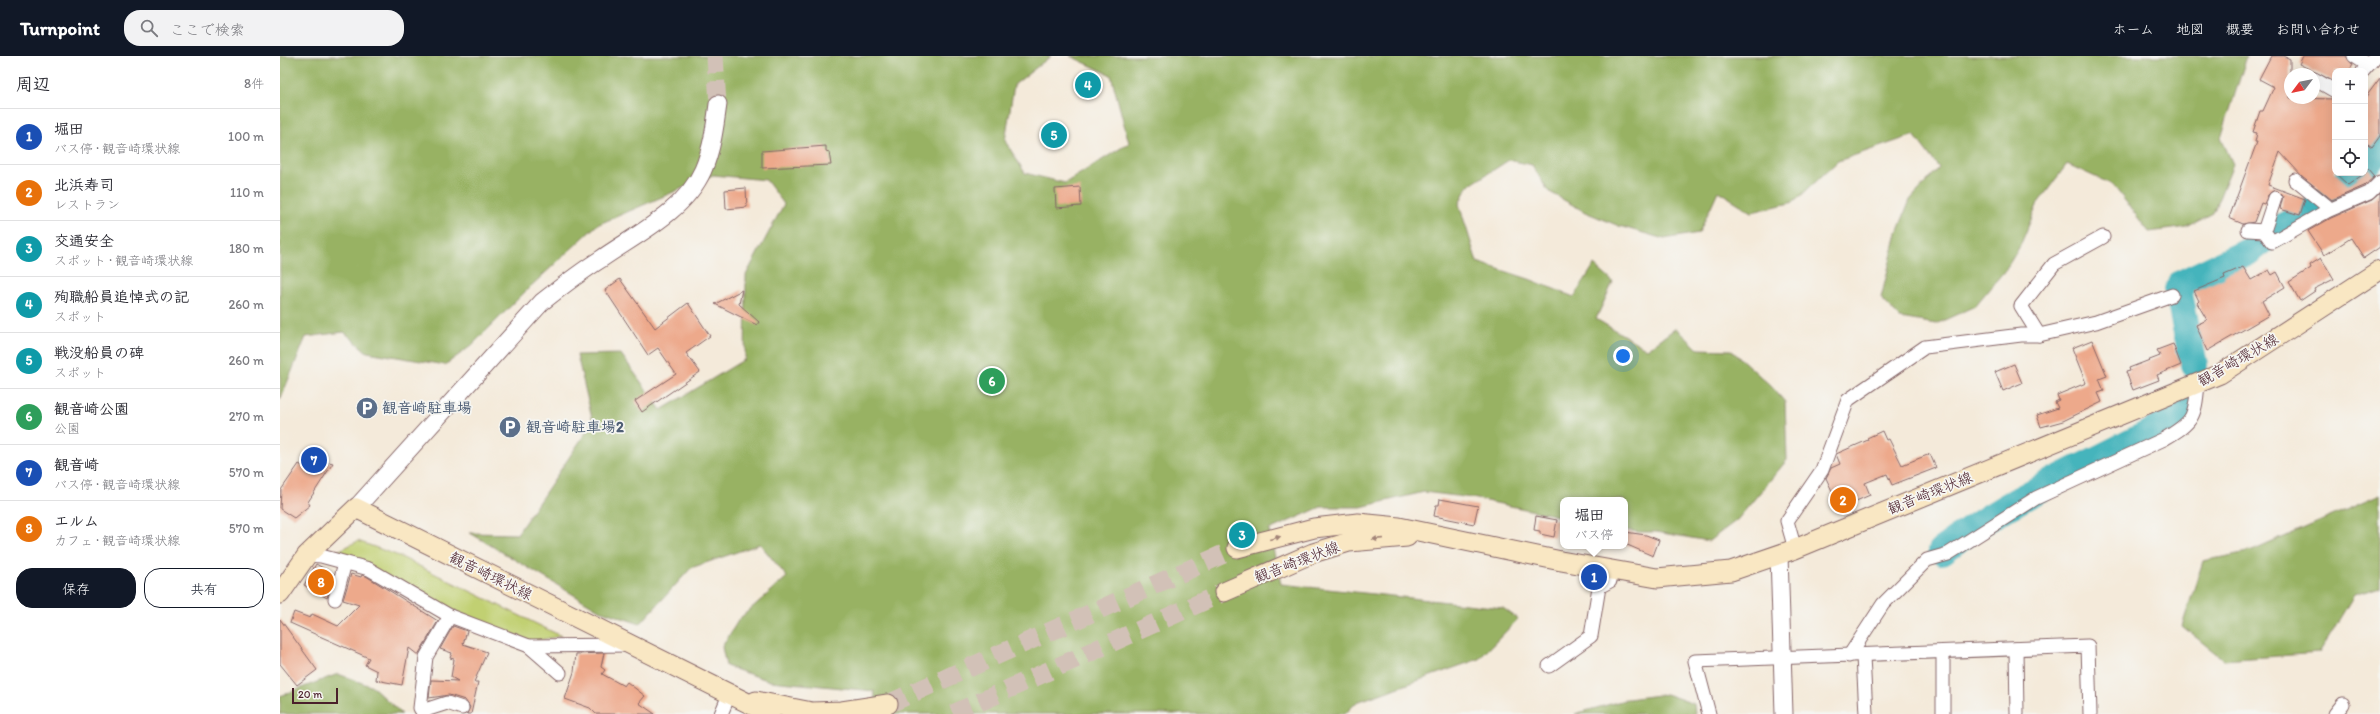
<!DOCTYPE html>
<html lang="ja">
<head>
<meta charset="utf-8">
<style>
  body { margin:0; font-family:Itim,"Klee One",sans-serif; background:#f2f2f3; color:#2b2b33 }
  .controls { position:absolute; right:12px; top:12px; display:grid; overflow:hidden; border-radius:8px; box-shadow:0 4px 16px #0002 }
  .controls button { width:36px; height:36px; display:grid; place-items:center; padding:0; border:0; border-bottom:1px solid #e1e1e2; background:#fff; color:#2b2b33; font:20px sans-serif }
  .compass { position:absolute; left:2004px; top:12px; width:36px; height:36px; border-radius:50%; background:#fff; box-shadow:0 4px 16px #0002; rotate:238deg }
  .scale { position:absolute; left:12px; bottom:10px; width:46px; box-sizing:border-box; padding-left:4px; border:2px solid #4a1f2b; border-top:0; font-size:11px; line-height:14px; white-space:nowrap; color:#4a1f2b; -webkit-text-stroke:3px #f6f6f2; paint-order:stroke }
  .you { position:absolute; left:1343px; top:300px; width:14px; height:14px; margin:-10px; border:3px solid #fff; border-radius:50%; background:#1a73e8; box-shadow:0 0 0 6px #1a73e833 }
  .badge { display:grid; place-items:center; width:26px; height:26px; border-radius:50%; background:#111827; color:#fff; font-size:13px; font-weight:700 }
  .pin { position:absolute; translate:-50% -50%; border:2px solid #fff; box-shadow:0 1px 4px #0006 }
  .popup { position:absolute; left:1280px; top:441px; width:68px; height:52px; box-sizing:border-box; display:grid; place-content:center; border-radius:8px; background:#fff; filter:drop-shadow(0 1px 3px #0005); font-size:13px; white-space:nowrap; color:#7c7c81 }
  .popup b { font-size:15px; color:#2b2b33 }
  .popup::after { content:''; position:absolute; left:50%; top:100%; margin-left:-8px; border:8px solid transparent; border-top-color:#fff }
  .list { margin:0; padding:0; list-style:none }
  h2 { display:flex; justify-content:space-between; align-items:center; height:52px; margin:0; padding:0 16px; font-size:17px }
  h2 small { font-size:13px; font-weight:400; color:#7c7c81 }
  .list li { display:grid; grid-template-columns:26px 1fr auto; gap:12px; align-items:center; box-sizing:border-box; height:56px; padding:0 16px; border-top:1px solid #e1e1e2 }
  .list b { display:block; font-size:15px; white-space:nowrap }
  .list p { margin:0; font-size:13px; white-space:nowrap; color:#7c7c81 }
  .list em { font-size:13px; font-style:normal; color:#7c7c81 }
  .actions { display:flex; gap:8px; padding:12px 16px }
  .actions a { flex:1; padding:9px 0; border:1px solid #111827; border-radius:16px; text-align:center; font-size:14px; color:#111827 }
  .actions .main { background:#111827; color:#fff }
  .icon { flex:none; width:22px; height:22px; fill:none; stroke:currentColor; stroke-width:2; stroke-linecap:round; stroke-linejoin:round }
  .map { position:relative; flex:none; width:2100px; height:658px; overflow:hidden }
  header { display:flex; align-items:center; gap:24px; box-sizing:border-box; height:56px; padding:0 20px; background:#111827; color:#fff }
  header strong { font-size:19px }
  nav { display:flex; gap:22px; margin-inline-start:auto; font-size:14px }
  .search { width:280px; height:36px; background:#f2f2f3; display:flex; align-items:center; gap:10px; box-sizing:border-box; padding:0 14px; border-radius:16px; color:#7c7c81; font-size:15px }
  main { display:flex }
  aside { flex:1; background:#fff }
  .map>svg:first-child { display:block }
  .green { fill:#c1d072; stroke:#86784e }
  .forest { fill:#98b264; stroke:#716848 }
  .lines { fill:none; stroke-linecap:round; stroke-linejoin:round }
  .river { stroke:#44b4bc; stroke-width:28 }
  .building { fill:#eda98b }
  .tertiary-tunnel { stroke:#d2c1b7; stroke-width:17; stroke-dasharray:17 8; stroke-linecap:butt }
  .secondary-tunnel { stroke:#d2c1b7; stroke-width:19; stroke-dasharray:19 10; stroke-linecap:butt }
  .minor-casing { stroke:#866668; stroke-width:15 }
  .tertiary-casing { stroke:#866668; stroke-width:19 }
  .secondary-casing { stroke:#866668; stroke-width:21 }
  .minor { stroke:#fff; stroke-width:13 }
  .tertiary { stroke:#fff; stroke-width:17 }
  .secondary { stroke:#f9e7c3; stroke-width:19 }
  .oneway { fill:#a28377 }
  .labels { text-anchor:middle; stroke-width:3.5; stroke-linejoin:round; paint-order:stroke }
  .street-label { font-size:15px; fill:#4a1f2b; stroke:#f6f6f2 }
  .service-label { font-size:15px; font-weight:bold; fill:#4e5e75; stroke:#f6f6f2; text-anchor:start }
</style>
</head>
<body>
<header>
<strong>Turnpoint</strong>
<div class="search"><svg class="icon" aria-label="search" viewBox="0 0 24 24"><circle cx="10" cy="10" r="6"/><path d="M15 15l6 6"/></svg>ここで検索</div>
<nav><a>ホーム</a><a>地図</a><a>概要</a><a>お問い合わせ</a></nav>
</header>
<main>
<aside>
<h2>周辺<small>8件</small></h2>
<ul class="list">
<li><span class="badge" style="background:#1a4fb4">1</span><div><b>堀田</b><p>バス停 · 観音崎環状線</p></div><em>100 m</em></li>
<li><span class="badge" style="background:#e8710a">2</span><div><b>北浜寿司</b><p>レストラン</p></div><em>110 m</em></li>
<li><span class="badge" style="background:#0f9aa8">3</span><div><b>交通安全</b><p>スポット · 観音崎環状線</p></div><em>180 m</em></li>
<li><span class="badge" style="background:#0f9aa8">4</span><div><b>殉職船員追悼式の記</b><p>スポット</p></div><em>260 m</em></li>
<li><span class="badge" style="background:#0f9aa8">5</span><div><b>戦没船員の碑</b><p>スポット</p></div><em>260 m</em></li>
<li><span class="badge" style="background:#2e9e5b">6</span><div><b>観音崎公園</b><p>公園</p></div><em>270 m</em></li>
<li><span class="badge" style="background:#1a4fb4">7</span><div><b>観音崎</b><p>バス停 · 観音崎環状線</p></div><em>570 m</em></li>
<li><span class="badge" style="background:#e8710a">8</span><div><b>エルム</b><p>カフェ · 観音崎環状線</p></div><em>570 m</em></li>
</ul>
<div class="actions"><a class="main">保存</a><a>共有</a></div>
</aside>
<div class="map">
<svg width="2100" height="658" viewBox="0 0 2100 658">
  <rect width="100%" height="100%" fill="#f6f6f2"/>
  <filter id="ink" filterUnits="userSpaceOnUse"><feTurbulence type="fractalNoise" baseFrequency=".025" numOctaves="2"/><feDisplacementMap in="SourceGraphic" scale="8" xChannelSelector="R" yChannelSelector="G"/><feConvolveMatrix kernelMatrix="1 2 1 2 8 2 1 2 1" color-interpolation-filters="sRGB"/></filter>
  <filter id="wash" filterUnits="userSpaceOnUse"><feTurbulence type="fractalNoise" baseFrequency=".012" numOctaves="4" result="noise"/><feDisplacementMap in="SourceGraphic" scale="16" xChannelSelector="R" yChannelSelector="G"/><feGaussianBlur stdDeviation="0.9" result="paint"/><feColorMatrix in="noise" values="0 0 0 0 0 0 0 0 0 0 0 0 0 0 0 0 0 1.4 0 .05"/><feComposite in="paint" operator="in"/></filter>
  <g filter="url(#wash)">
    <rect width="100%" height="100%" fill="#f4eada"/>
    <!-- green -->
    <path class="green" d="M78 485 119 500 281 580 249 586 165 551 56 496Z"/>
    <!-- forest -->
    <g class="forest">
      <path d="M0 0H771L734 29 725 85 745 117 785 127 849 87 831 19 790 0H1967L1941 82 1953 108 1933 157 1907 171 1869 176 1833 129 1787 108 1758 147 1740 190 1726 213 1695 250 1656 268 1620 262 1601 242 1617 177 1630 144 1659 112 1634 79 1558 105 1514 146 1472 156 1438 135 1419 177 1384 183 1339 170 1305 156 1268 135 1252 109 1229 104 1187 131 1179 148 1197 206 1249 223 1294 241 1314 209 1333 226 1316 263 1367 293 1396 272 1418 293 1451 294 1491 330 1505 346 1507 404 1457 464 1429 485 1376 476H1358L1345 474V444H1283V461L1192 442 1144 436 1081 451H1041L989 474 1001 528 1223 552 1238 563 1199 603 1077 646 1065 658H598L594 635 490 625 446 610 442 591 459 563 507 521 480 488 411 512 360 568 319 554 190 477 237 478 313 366 297 299 341 298 381 354 465 303 466 219 504 148 486 124 433 119 317 169 251 230 191 290 165 309 87 296 64 276 26 281 0 344Z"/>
      <path d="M2100 439V531L2074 539 2039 597 1944 604 1902 570 1923 505 1972 495Z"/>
      <path d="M58 618 93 631 122 658H0V640Z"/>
      <path d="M1386 638 1414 648 1415 658H1295L1348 643Z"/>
    </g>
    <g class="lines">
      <!-- river -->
      <g class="river">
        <path d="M2085 110 2100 94"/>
        <path d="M1914 309 1898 234 1901 228 1968 196 1994 176 2038 151 2077 117"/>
        <path d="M1662 495C1728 442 1808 410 1882 371L1901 357 1906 347"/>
      </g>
    </g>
    <g id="blocks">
      <!-- building -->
      <g class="building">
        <path d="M1991 0H2004L2010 3V42L2055 43V117L2068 129 2085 117 2088 112 2095 120 2084 130 2052 144 2022 120 2000 96 1988 129 2025 143 2020 159 2000 153 2003 140 1998 135 1994 134 1988 139 1984 148 1981 147 1974 166 1963 168 1949 162 1977 86H1975L1977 77 1973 76 1980 55H1983L1994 31 1979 23Z"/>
        <path d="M2023 0H2066L2073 9 2069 15H2055V26L2019 8Z"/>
        <path d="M2100 22V80L2092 91 2085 86V42Z"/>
        <path d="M546 90V95L549 96 551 109 482 112V95Z"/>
        <path d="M800 131 801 150 776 152 775 133Z"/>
        <path d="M466 132 467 151 446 153 445 134Z"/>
        <path d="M2100 137V191L2084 202 2071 182 2044 199 2028 175 2051 162 2092 144Z"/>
        <path d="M2041 202 2054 223 2034 233 2035 235 2020 245 2009 226 2031 212 2030 209Z"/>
        <path d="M1963 211 1971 224 1989 214 1992 219 1997 216 2005 231 1982 245 1989 259 1927 295 1916 269 1927 264 1917 247 1919 245 1914 235 1945 222 1944 219Z"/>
        <path d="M340 223 375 272 408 247 430 280 406 297 420 316 362 356 355 345 396 318 378 292 368 299 325 234Z"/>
        <path d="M462 234 459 248 479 266 477 269 435 248Z"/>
        <path d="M1812 284 1827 320 1819 323 1824 335 1818 337 1822 346 1783 365 1761 371 1757 359 1778 352 1775 346 1779 344 1777 339 1806 327 1792 292Z"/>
        <path d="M1893 288 1901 309 1877 319 1879 324 1853 334 1846 316 1850 315 1849 312 1880 300 1877 294Z"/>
        <path d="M1734 308 1742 327 1723 335 1715 316Z"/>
        <path d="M1602 375 1606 384 1609 383 1622 409 1650 398 1656 412 1612 429 1607 418 1585 427 1590 439 1560 452 1546 422 1551 412 1560 408 1556 398 1588 384 1587 382Z"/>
        <path d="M27 401 53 407 28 446 30 449 14 462 0 453 1 434 19 408 24 411Z"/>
        <path d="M1160 443 1198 450 1194 468 1154 460 1156 449H1159Z"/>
        <path d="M1256 460 1277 464 1274 481 1260 478V475L1254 474Z"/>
        <path d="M1345 476 1366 479 1379 484 1373 500 1345 488Z"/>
        <path d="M36 508 54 518 47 542 24 529Z"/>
        <path d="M71 518 81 521 82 519 86 520 158 565 138 599 129 592 122 629 96 624 97 615 85 609 89 602 10 567 14 556 30 562 32 558 58 570 79 549 63 544Z"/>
        <path d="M0 563 37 614 17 629 0 608Z"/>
        <path d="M173 570 187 575 183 588 207 596 194 626H198L191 658H187L190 651 185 644 169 639 149 642 151 624 178 625 171 621 174 603 170 602 172 597 160 593Z"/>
        <path d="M324 597 321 611 325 614 322 618 344 630 347 626 365 640 359 647 375 658H316L310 652 285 643 294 616 296 598Z"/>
      </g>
    </g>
  </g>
  <g filter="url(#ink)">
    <use href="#blocks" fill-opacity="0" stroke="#866668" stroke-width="1"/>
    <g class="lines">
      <!-- tertiary-tunnel -->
      <path class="tertiary-tunnel" d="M435 0 438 48"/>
      <!-- secondary-tunnel -->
      <g class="secondary-tunnel">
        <path d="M608 648 957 492"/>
        <path d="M673 658 944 536"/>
      </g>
      <!-- minor casing -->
      <g class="minor-casing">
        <g id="minor">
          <path d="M2074 0 2088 9"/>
          <path d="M2083 15 2096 0"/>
          <path d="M2034 23 2055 35"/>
          <path d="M2015 124 2047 150V155"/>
          <path d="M1968 174 1984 175"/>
          <path d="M1984 175 1992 186 2047 155 2089 137 2100 126"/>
          <path d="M1984 175 1995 142"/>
          <path d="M1759 279 1741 250 1774 208 1823 181"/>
          <path d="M1515 493 1507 465 1542 414 1568 344 1645 291 1741 279H1759L1816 266 1892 239"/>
          <path d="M27 499 41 500 89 513 170 560 249 590 349 589"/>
          <path d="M55 543 65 507"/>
          <path d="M249 590 280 617"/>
          <path d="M1736 593 1737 658"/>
          <path d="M1663 597V658"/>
          <path d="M1569 600 1603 548 1647 504 1668 498 1756 442 1884 383C1913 366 1915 362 1918 328"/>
          <path d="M1583 600 1586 658"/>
          <path d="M1269 610 1311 580 1319 531 1330 525 1331 514"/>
          <path d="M142 655 167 647 182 652"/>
          <path d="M144 658 140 652 146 601 170 560"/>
          <path d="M441 658 449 639"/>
          <path d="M1429 658 1415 605 1808 590 1810 658"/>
          <path d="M2055 658 2063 648"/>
        </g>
      </g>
      <!-- tertiary casing -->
      <g class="tertiary-casing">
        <g id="tertiary">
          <path d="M76 452 262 246C281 231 300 216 321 203 357 178 405 155 423 114 432 93 435 71 438 48"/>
          <path d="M1499 499 1504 658"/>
        </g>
      </g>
      <!-- secondary casing -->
      <g class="secondary-casing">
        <g id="secondary">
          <path d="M957 492 1034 472 1078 467 1119 471 1281 505 1377 522 1451 515 1515 493 1940 318 2100 214"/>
          <path d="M944 536 1033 497 1069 486 1127 481"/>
          <path d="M0 538 27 499 76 452 490 658"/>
          <path d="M476 645 532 656 562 655 608 648"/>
        </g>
      </g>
      <!-- minor -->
      <use href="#minor" class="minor"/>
      <!-- tertiary -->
      <use href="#tertiary" class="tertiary"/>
      <!-- secondary -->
      <use href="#secondary" class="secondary"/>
    </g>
    <!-- one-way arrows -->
    <defs><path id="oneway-solid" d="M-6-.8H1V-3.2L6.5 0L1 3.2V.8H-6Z"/></defs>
    <g class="oneway">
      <use href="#oneway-solid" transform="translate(995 482) rotate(-15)"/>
      <use href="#oneway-solid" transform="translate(1098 483) rotate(175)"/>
    </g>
  </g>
  <!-- icons -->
  <defs>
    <g id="parking-disc" transform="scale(1.15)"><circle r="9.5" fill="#5c6f8a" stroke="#f6f6f2"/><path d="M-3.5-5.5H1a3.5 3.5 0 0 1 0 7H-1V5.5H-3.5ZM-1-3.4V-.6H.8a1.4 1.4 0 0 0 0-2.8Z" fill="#fff"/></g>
  </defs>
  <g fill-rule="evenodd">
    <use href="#parking-disc" x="87" y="352"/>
    <use href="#parking-disc" x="230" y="371"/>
  </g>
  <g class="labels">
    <!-- street labels -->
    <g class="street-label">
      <text transform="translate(1958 304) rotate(-30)" y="5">観音崎環状線</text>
      <text transform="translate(1650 437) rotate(-22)" y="5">観音崎環状線</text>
      <text transform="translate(1017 506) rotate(-21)" y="5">観音崎環状線</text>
      <text transform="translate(211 520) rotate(26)" y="5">観音崎環状線</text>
    </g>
    <!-- service labels -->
    <g class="service-label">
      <text x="102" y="357">観音崎駐車場</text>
      <text x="246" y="376">観音崎駐車場2</text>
    </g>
  </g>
</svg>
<div class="controls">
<button>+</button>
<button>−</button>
<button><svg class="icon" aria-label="locate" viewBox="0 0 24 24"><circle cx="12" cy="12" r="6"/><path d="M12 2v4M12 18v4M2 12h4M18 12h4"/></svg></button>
</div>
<svg class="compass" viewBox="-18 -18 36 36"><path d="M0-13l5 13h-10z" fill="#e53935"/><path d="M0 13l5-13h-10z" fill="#7c7c81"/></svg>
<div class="scale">20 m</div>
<div class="you"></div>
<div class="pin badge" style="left:1314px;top:521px;background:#1a4fb4">1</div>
<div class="popup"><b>堀田</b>バス停</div>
<div class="pin badge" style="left:1563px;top:444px;background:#e8710a">2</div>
<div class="pin badge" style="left:962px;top:479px;background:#0f9aa8">3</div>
<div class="pin badge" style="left:808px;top:29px;background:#0f9aa8">4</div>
<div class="pin badge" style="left:774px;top:79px;background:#0f9aa8">5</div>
<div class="pin badge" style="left:712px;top:325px;background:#2e9e5b">6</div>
<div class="pin badge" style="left:34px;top:404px;background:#1a4fb4">7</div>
<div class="pin badge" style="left:41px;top:526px;background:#e8710a">8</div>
</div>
</main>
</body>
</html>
